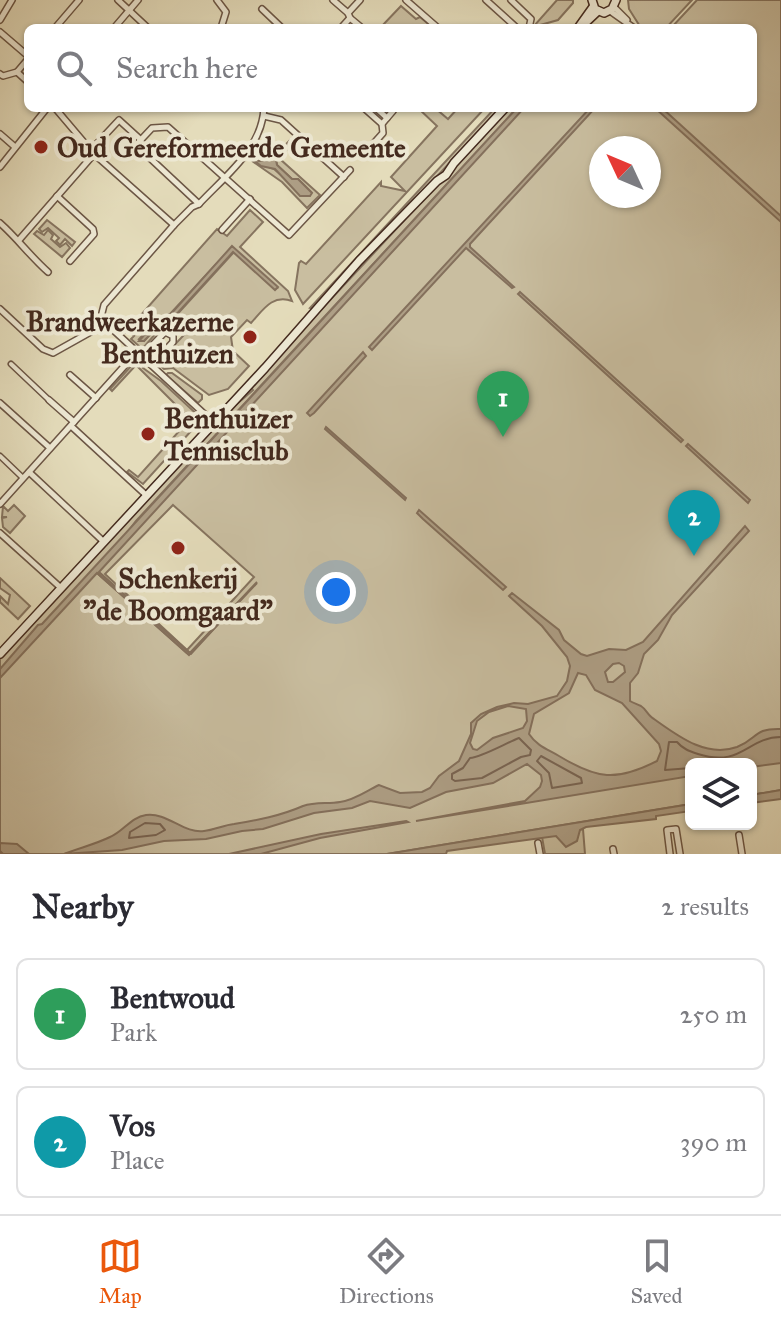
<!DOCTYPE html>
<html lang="en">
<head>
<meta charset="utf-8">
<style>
  body { margin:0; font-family:"IM FELL Great Primer",serif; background:#f2f2f3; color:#2b2b33 }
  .controls { position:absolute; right:24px; bottom:24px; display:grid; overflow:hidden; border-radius:12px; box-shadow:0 2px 6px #0004 }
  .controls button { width:72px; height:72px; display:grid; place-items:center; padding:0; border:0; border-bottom:2px solid #e1e1e2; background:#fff; color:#2b2b33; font:40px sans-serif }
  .compass { position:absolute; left:589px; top:136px; width:72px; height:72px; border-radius:50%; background:#fff; box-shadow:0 2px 6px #0004; rotate:314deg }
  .you { position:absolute; left:336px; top:592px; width:28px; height:28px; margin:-20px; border:6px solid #fff; border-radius:50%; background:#1a73e8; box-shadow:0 0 0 12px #1a73e833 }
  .badge { display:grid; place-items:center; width:52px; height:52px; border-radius:50%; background:#ea580c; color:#fff; font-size:26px; font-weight:700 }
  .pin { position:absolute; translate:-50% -66px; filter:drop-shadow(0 2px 4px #0008) }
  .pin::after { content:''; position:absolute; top:42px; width:28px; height:24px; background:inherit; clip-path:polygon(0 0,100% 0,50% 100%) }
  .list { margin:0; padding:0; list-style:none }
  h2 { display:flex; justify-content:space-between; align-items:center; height:104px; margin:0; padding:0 32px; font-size:34px }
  h2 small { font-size:26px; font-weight:400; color:#7c7c81 }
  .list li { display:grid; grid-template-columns:52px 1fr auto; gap:24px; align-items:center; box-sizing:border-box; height:112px; margin:0 16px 16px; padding:0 16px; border:2px solid #e1e1e2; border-radius:12px }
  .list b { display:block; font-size:30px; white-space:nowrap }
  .list p { margin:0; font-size:26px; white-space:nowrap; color:#7c7c81 }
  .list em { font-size:26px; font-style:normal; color:#7c7c81 }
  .icon { flex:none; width:44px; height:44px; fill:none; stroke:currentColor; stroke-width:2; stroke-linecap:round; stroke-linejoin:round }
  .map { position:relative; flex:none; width:781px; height:854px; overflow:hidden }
  .search { position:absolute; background:#fff; box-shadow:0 2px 6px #0004; left:24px; right:24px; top:24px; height:88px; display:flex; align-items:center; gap:20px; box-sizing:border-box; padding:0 28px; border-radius:12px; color:#7c7c81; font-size:30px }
  .sheet { height:360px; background:#fff }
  nav { display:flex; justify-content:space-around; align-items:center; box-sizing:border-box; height:112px; border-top:2px solid #e1e1e2; background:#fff; font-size:22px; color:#7c7c81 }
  nav a { display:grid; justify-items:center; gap:4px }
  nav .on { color:#ea580c }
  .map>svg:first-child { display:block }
  .green { fill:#c9bea0; stroke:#86745f; stroke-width:2; fill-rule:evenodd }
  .water { fill:#ae9f86; stroke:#84705c; stroke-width:2; fill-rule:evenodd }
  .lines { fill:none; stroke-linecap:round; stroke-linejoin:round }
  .shore { stroke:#796452; stroke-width:2 }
  .pedestrian-casing { stroke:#6c5645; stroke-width:7 }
  .minor-casing { stroke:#6c5645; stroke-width:8 }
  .secondary-casing { stroke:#442a1e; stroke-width:10 }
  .pedestrian { stroke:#ede8d3; stroke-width:4 }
  .minor { stroke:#ede8d3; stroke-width:5 }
  .secondary { stroke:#ede8d3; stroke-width:7 }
  .poi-dot { fill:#8f2418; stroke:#ede8d3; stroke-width:3 }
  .labels { text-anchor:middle; stroke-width:8; stroke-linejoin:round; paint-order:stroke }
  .poi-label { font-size:28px; font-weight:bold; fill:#442a1e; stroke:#ede8d3; text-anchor:start }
</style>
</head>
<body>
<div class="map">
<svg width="781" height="854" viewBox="0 0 781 854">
  <rect width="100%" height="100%" fill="#e4dcbb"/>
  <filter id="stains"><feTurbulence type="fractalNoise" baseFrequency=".0025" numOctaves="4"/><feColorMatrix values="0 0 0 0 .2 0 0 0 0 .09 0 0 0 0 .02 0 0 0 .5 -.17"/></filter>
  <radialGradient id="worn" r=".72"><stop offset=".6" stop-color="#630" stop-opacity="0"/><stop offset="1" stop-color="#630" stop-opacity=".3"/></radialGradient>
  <!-- green -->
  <g class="green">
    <path d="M557 0H573V3L558 20 533 27Z"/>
    <path d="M628 0H692L666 28H641L629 9Z"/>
    <path d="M697 0H781V790L751 795V764H691V804L387 854H0V659L223 416 253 390 250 386 509 108H517L136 521 97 573 187 653 191 654 257 582 190 653 98 572 405 237 519 108H753V28H671ZM601 148H649V196H601ZM173 505 254 577 187 650 105 574Z"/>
    <path d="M401 6 416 19 420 17 433 28H380Z"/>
    <path d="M418 108H435L448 119 458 108H485L303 304 295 290 299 263 301 261 306 264 381 182V186L405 191 391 177 437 126Z"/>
    <path d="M495 108H500L396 221 390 223 314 309 310 308Z"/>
    <path d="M295 139 280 159 320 195 307 208 282 182 252 161 274 169 288 181 312 193 298 179H292L277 165 276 160Z"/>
    <path d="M250 210 263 222 240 247 288 291 292 301C272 294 263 310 251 323L247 320 231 337 233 351 249 366 228 389 209 395 173 368 164 369 157 363 184 335 172 320 234 252 275 289 277 288 232 247 170 314 159 318 139 339 144 341 161 322 166 328 159 330 144 347H140L131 339 134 336 130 332 125 333 217 229 227 236Z"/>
    <path d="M47 220 75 242 72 246 65 239 60 245 56 241 59 238 48 228 42 232 39 229Z"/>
    <path d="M48 230 53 235 51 239 60 247 66 243 70 248 62 257 34 234 37 231 44 235Z"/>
    <path d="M139 361 144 366 143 368 161 381 202 419 143 484 127 472 129 470 138 477 190 419 136 365 112 391 110 389 134 363Z"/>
    <path d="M168 373H172L202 395V399L198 403 166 375Z"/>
    <path d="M14 505 25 516 10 533 3 527 2 518 7 517H2L3 506 8 511Z"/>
    <path d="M0 578 30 606 18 619 0 602V596L8 604 10 595 0 588Z"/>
    <path d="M583 829 585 854H545L542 837Z"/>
  </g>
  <!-- water -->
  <g class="water">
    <path d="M517 108H524L99 572 190 653 257 583 189 655 97 573 0 678V669L38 625 42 624Z"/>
    <path d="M590 108H595L470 244V247L514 287 512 288 466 248 372 350 369 347Z"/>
    <path d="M655 108H662L781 216V222Z"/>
    <path d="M293 137 295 139 276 160 277 165 292 179H298L312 193 310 196H300L275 169 261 166 250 157 259 161 271 160Z"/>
    <path d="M232 246 278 287 275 290 233 252 172 319 179 329 178 331 164 320 144 341H139L159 318 171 314Z"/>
    <path d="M520 292 683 440 681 442 518 294Z"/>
    <path d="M363 352 366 356 314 413 310 416 307 413Z"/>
    <path d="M326 427 406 498 405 500 325 429Z"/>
    <path d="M688 444 750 500 748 503 686 446Z"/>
    <path d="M419 510 506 587 503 590 423 519 417 513Z"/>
    <path d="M745 526 749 531 672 615 658 640 644 654 638 673 630 683V701C633 703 637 704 641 706 646 709 648 716 654 719 678 736 706 758 737 747 758 739 753 728 781 729V763L751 767V764H691V776L416 821 525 801 540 787 542 781 541 775 527 764 493 783 446 792 410 808 370 801 352 808 314 813 263 829 242 831 206 839 164 841 122 850 64 854C79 848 96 844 110 837 123 832 131 817 146 815 167 812 184 834 204 831 214 830 224 825 234 824 258 820 280 816 303 806 315 802 328 804 340 802 355 800 366 791 379 785L400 793 422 792 430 788 439 776 459 761 471 734V723L481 714 497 707 514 703 528 704 557 696 567 681 570 666 567 657 542 626 509 596 512 593 559 630 564 640 581 654 587 656 609 649 626 650 643 642ZM619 663 624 666 625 672 613 682H608L605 672 613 664ZM578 673 586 675 595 690 622 703 659 744 661 751 657 761C616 782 597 779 559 756 547 749 537 746 529 734L534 714 569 693ZM508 706 526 709 527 721 523 728 493 738 477 750 473 749 470 743 477 721 489 712Z"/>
    <path d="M781 790V799L751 803V795Z"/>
    <path d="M691 804V811L656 816V819L586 827 580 830 577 841 566 847 556 836 447 851 446 854H387Z"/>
    <path d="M406 821 408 822 320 838 261 854H229L321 834Z"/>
    <path d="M0 843 17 844 29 854H3L0 851Z"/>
  </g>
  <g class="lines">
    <!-- shore -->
    <g class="shore">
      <path d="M519 738 531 750 530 755 521 757 482 778 455 781 452 779V774L463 768 470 758C482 757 506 743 519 738Z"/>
      <path d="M541 756 581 778 582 783 552 788 549 773 537 761Z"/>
      <path d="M691 768 665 770 669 742H677C683 749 689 751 698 754 742 768 747 737 781 737"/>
      <path d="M145 823 160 824 165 830 156 835 129 838 130 832Z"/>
    </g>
    <!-- pedestrian casing -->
    <g class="pedestrian-casing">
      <g id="pedestrian">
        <path d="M11 364 49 400"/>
        <path d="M0 456 23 478"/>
      </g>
    </g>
    <!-- minor casing -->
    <g class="minor-casing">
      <g id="minor">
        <path d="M118 0 148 28"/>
        <path d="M217 0 226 12 221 28"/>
        <path d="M333 0 348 13"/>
        <path d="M406 0 438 28"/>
        <path d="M486 0 517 28"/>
        <path d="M511 0 531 19 529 28"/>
        <path d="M614 7 627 20"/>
        <path d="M262 9 282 28"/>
        <path d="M610 11 634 28"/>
        <path d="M350 18 362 28"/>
        <path d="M0 20 12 0"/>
        <path d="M55 28 79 0"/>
        <path d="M114 28 138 0"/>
        <path d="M341 28 350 18 348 13 360 0"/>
        <path d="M0 32 28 56"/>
        <path d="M17 72 28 82"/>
        <path d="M0 74 3 76 17 72 28 59"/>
        <path d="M55 108 94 154 174 225"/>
        <path d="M364 108 382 124"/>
        <path d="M264 116 281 120 344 177"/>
        <path d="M387 118 393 111"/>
        <path d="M0 134 15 147"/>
        <path d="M91 150 119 120 141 140"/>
        <path d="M366 152 383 133 382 124 387 118 376 108"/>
        <path d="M0 167 47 108"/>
        <path d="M57 196 93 229 94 234 70 261"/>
        <path d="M199 204 136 145 152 128 168 127 289 235 350 170"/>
        <path d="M0 223C18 239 29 255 48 272"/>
        <path d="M222 230 250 199"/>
        <path d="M19 240 94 154"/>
        <path d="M0 309 43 349 53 353 103 325"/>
        <path d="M103 325 101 317 104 305 174 225 192 207 199 204C225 176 262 149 264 108"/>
        <path d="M103 325 110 327 213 422"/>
        <path d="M142 356 165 332 173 336V342L152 365"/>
        <path d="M70 375 96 398"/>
        <path d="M49 400 74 422"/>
        <path d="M0 403 50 448"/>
        <path d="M71 426 146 495"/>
        <path d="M29 472 104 542"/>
        <path d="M0 504 137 352"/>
        <path d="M0 533 61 588"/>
        <path d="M739 835 742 854"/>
        <path d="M538 843 540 854"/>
        <path d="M613 849 614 854"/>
        <path d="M670 854 667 830 676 829 680 854"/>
      </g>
    </g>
    <!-- secondary casing -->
    <g class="secondary-casing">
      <g id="secondary">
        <path d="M592 0 595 9 604 13 612 9 616 0"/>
        <path d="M578 28 593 7"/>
        <path d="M580 28 598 11"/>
        <path d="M0 654 265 368 359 261 437 181 446 175 454 163 505 108"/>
      </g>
    </g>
    <!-- pedestrian -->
    <use href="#pedestrian" class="pedestrian"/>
    <!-- minor -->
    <use href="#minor" class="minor"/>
    <!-- secondary -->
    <use href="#secondary" class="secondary"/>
  </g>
  <!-- markers -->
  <g class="poi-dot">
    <circle cx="41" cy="147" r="8"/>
    <circle cx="250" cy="337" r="8"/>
    <circle cx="148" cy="434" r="8"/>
    <circle cx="178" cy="548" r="8"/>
  </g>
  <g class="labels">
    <!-- poi labels -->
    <g class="poi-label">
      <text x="57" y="157">Oud Gereformeerde Gemeente</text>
      <text x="234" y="331" text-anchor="end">Brandweerkazerne<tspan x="234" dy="32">Benthuizen</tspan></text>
      <text x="164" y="428">Benthuizer<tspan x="164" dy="32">Tennisclub</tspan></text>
      <text x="178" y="588" text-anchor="middle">Schenkerij<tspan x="178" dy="32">"de Boomgaard"</tspan></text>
    </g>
  </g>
  <rect width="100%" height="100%" filter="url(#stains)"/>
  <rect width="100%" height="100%" fill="url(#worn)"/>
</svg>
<div class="controls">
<button><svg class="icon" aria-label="layers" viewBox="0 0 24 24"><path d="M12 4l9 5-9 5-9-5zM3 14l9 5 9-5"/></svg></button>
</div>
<svg class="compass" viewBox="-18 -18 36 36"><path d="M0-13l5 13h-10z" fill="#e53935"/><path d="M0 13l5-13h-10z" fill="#7c7c81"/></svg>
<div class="you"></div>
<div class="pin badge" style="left:503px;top:437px;background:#2e9e5b">1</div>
<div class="pin badge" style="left:694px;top:556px;background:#0f9aa8">2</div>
<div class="search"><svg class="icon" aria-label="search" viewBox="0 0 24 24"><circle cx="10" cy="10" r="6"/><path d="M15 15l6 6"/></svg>Search here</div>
</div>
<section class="sheet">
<h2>Nearby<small>2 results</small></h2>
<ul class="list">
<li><span class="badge" style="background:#2e9e5b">1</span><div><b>Bentwoud</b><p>Park</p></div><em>250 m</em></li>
<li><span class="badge" style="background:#0f9aa8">2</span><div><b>Vos</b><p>Place</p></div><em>390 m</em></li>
</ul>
</section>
<nav>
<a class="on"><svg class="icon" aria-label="map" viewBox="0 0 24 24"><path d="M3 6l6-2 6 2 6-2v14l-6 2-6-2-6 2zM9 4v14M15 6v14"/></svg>Map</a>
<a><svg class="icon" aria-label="directions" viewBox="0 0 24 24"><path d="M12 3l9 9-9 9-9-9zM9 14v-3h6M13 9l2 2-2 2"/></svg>Directions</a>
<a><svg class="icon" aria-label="saved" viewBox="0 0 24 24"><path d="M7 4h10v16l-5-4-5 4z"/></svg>Saved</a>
</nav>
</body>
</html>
